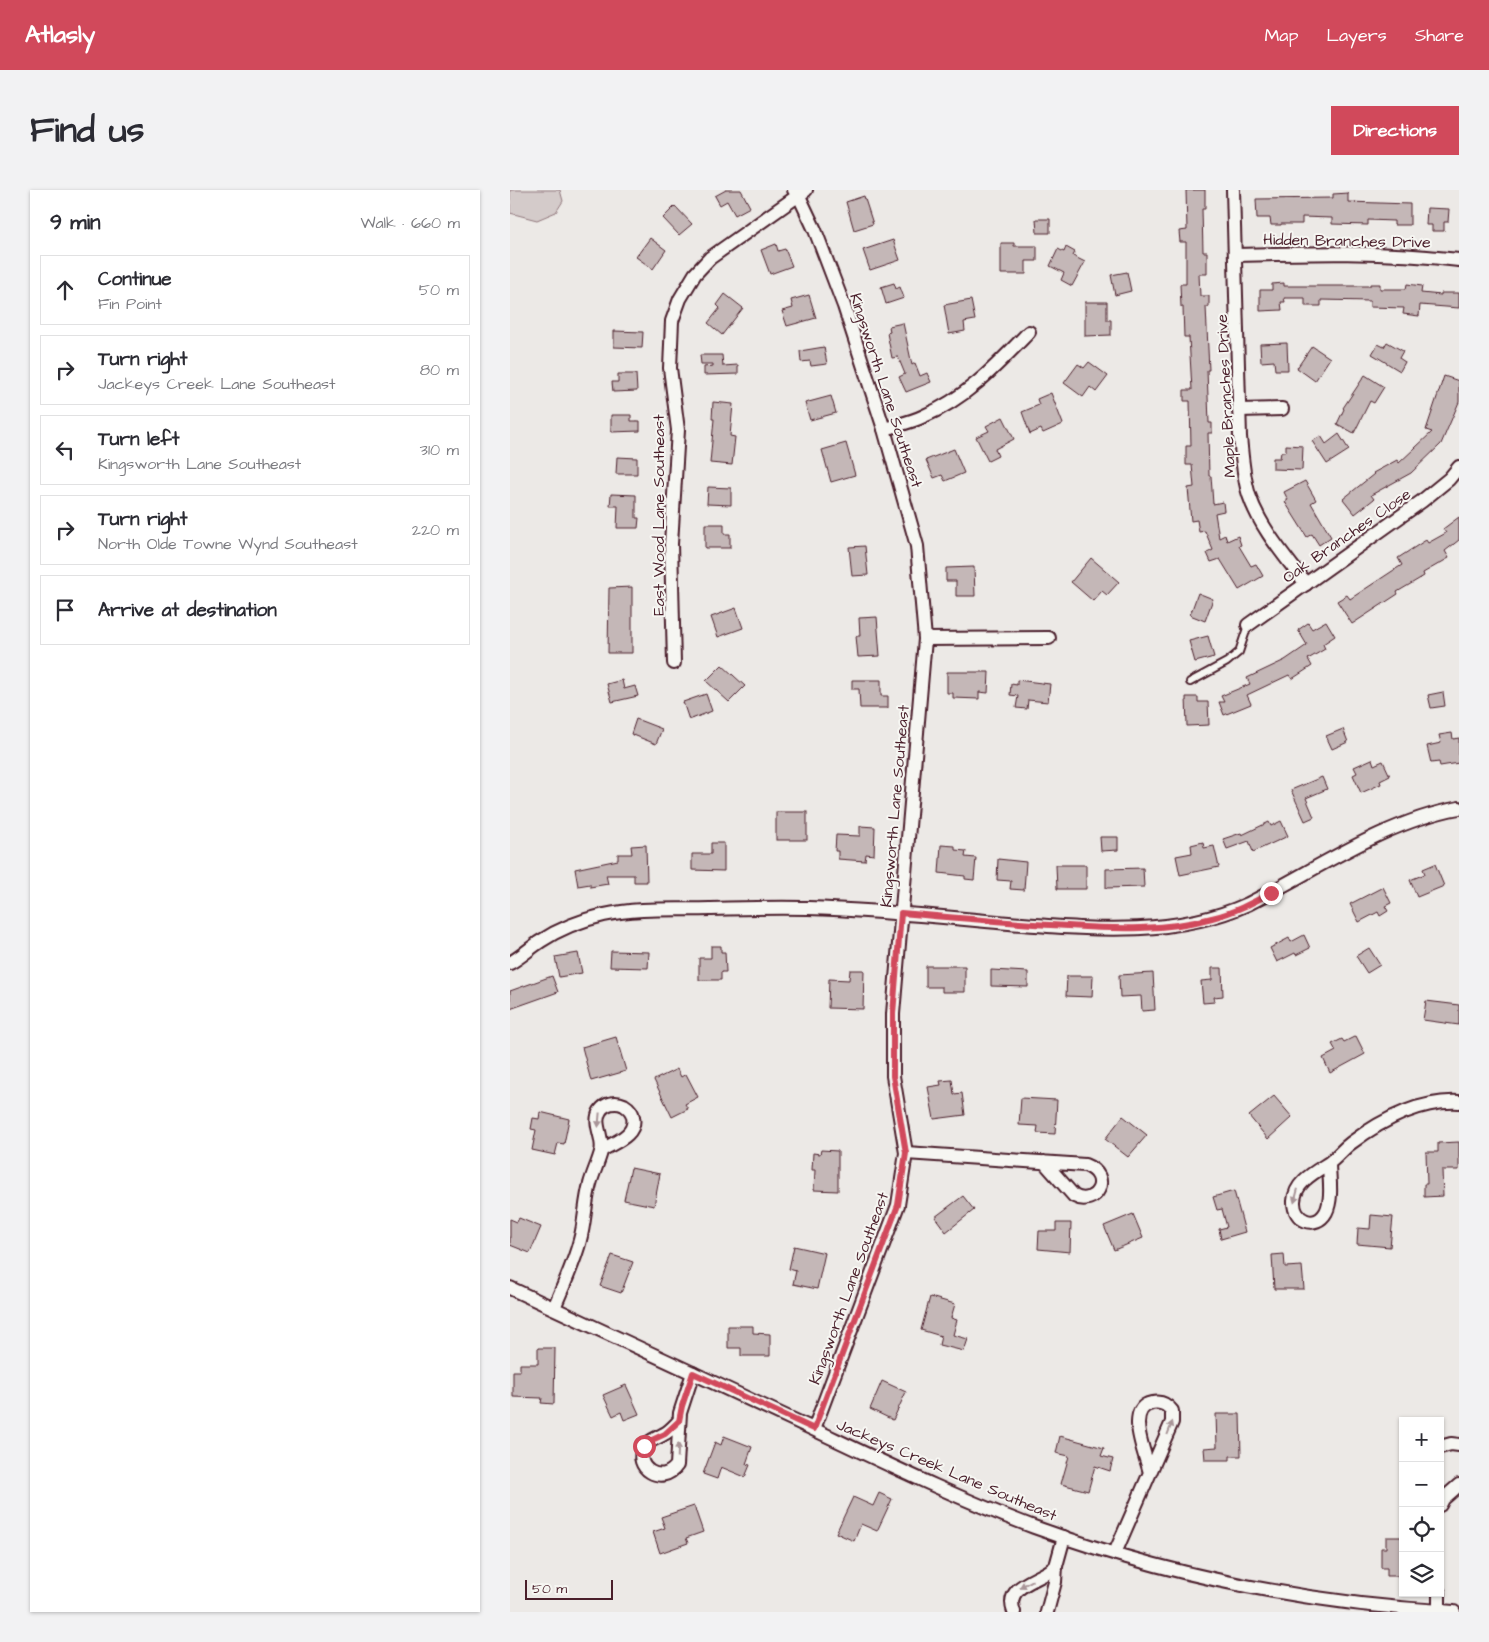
<!DOCTYPE html>
<html lang="en">
<head>
<meta charset="utf-8">
<style>
  body { margin:0; font-family:"Architects Daughter",sans-serif; background:#f2f2f3; color:#2b2b33 }
  .controls { position:absolute; right:15px; bottom:15px; display:grid; overflow:hidden; border-radius:0px; box-shadow:0 1px 4px #0004 }
  .controls button { width:45px; height:45px; display:grid; place-items:center; padding:0; border:0; border-bottom:1px solid #e1e1e2; background:#fff; color:#2b2b33; font:25px sans-serif }
  .scale { position:absolute; left:15px; bottom:12px; width:88px; box-sizing:border-box; padding-left:5px; border:2px solid #4a1f2b; border-top:0; font-size:14px; line-height:18px; white-space:nowrap; color:#4a1f2b; -webkit-text-stroke:4px #f6f6f2; paint-order:stroke }
  .stop { position:absolute; width:15px; height:15px; margin:-11px; border:4px solid #d1495b; border-radius:50%; background:#fff }
  .stop.end { background:#d1495b; border-color:#fff; box-shadow:0 1px 5px #0008 }
  .list { margin:0; padding:0; list-style:none }
  h2 { display:flex; justify-content:space-between; align-items:center; height:65px; margin:0; padding:0 20px; font-size:21px }
  h2 small { font-size:16px; font-weight:400; color:#7c7c81 }
  .list li { display:grid; grid-template-columns:32px 1fr auto; gap:15px; align-items:center; box-sizing:border-box; height:70px; margin:0 10px 10px; padding:0 10px; border:1px solid #e1e1e2; border-radius:0px }
  .list b { display:block; font-size:19px; white-space:nowrap }
  .list p { margin:0; font-size:16px; white-space:nowrap; color:#7c7c81 }
  .list em { font-size:16px; font-style:normal; color:#7c7c81 }
  .icon { flex:none; width:28px; height:28px; fill:none; stroke:currentColor; stroke-width:2; stroke-linecap:round; stroke-linejoin:round }
  .map { position:relative; flex:none; width:949px; height:1422px; overflow:hidden; border-radius:0px }
  header { display:flex; align-items:center; gap:30px; box-sizing:border-box; height:70px; padding:0 25px; background:#d1495b; color:#fff }
  header strong { font-size:24px }
  nav { display:flex; gap:28px; margin-inline-start:auto; font-size:18px }
  .intro { display:flex; align-items:center; justify-content:space-between; box-sizing:border-box; height:120px; padding:0 30px }
  h1 { margin:0; font-size:35px }
  .button { padding:12px 22px; border-radius:0px; background:#d1495b; color:#fff; font-size:18px; font-weight:700 }
  main { display:flex; gap:30px; padding:0 30px }
  aside { flex:1; background:#fff; border-radius:0px; box-shadow:0 1px 4px #0004 }
  .map>svg:first-child { display:block }
  .green { fill:#d4cbca; stroke:#8f757a }
  .building { fill:#c4b7b7; stroke:#4a1f2b }
  .lines { fill:none; stroke-linecap:round; stroke-linejoin:round }
  .service-casing { stroke:#4a1f2b; stroke-width:10 }
  .minor-casing { stroke:#4a1f2b; stroke-width:16 }
  .service { stroke:#f6f6f2; stroke-width:6 }
  .minor { stroke:#f6f6f2; stroke-width:12 }
  .oneway { fill:#a99598 }
  .route { stroke:#d1495b; stroke-width:6 }
  .labels { text-anchor:middle; stroke-width:4; stroke-linejoin:round; paint-order:stroke }
  .street-label { font-size:16px; fill:#4a1f2b; stroke:#f6f6f2 }
</style>
</head>
<body>
<header>
<strong>Atlasly</strong>
<nav><a>Map</a><a>Layers</a><a>Share</a></nav>
</header>
<div class="intro"><h1>Find us</h1><a class="button">Directions</a></div>
<main>
<aside>
<h2>9 min<small>Walk · 660 m</small></h2>
<ul class="list">
<li><svg class="icon" aria-label="ahead" viewBox="0 0 24 24"><path d="M12 20V5M6 11l6-6 6 6"/></svg><div><b>Continue</b><p>Fin Point</p></div><em>50 m</em></li>
<li><svg class="icon" aria-label="right" viewBox="0 0 24 24"><path d="M7 20v-9h11M14 6l5 5-5 5"/></svg><div><b>Turn right</b><p>Jackeys Creek Lane Southeast</p></div><em>80 m</em></li>
<li><svg class="icon" aria-label="left" viewBox="0 0 24 24"><path d="M17 20v-9H6M10 6l-5 5 5 5"/></svg><div><b>Turn left</b><p>Kingsworth Lane Southeast</p></div><em>310 m</em></li>
<li><svg class="icon" aria-label="right" viewBox="0 0 24 24"><path d="M7 20v-9h11M14 6l5 5-5 5"/></svg><div><b>Turn right</b><p>North Olde Towne Wynd Southeast</p></div><em>220 m</em></li>
<li><svg class="icon" aria-label="arrive" viewBox="0 0 24 24"><path d="M6 21V4h12l-3 4 3 4H6"/></svg><div><b>Arrive at destination</b></div></li>
</ul>
</aside>
<div class="map">
<svg width="949" height="1422" viewBox="0 0 949 1422">
  <rect width="100%" height="100%" fill="#ece9e6"/>
  <filter id="ink" filterUnits="userSpaceOnUse"><feTurbulence type="fractalNoise" baseFrequency=".02" numOctaves="2"/><feDisplacementMap in="SourceGraphic" scale="10" xChannelSelector="R" yChannelSelector="G"/><feConvolveMatrix kernelMatrix="1 2 1 2 8 2 1 2 1" color-interpolation-filters="sRGB"/></filter>
  <g filter="url(#ink)">
    <!-- green -->
    <path class="green" d="M0 0H50L53 11 46 22 27 30 0 23Z"/>
    <!-- building -->
    <g class="building">
      <path d="M216 0H231L240 17 225 25 217 11 210 15 205 6Z"/>
      <path d="M676 0H695V19H692L693 62H697V84H689L690 106H699V117H696L699 180H697L699 233H702V243H698L699 286H701L703 314 713 312 714 321 705 323 709 348 715 345 717 351 728 346 731 355 729 356 741 376 746 374 753 386 729 400 710 369 701 372 697 363 703 360 695 341 689 342 687 330 681 331 678 298 684 297 682 275H676V256H681L680 211H674V200H682L679 147H674L673 117H671L670 94H676V52H670L669 41 677 40Z"/>
      <path d="M838 3V12L900 14V35H884V31L858 30V35L822 34V28L792 27V34H771V35H761L760 28H747L746 9 823 8V4Z"/>
      <path d="M354 6 363 34 344 40 336 12Z"/>
      <path d="M165 16 182 34 169 45 153 28Z"/>
      <path d="M917 18 939 19 938 32H934V41H922V35H916Z"/>
      <path d="M526 29H540V43H527Z"/>
      <path d="M140 48 156 60 143 79 126 67Z"/>
      <path d="M383 50 390 70 360 80 353 60Z"/>
      <path d="M491 53H504V56H527V71H516V84H491Z"/>
      <path d="M266 54 268 61 275 59 282 76 260 84 251 60Z"/>
      <path d="M556 57 565 62 563 66 575 72 562 96 551 90 554 83 540 76 548 59 554 62Z"/>
      <path d="M617 82 621 101 605 105 601 85Z"/>
      <path d="M384 93 386 99 390 97 394 108 376 114 371 97Z"/>
      <path d="M774 93V96H860V94H870V99H896L897 94 912 96 911 103 931 105V103H949V118L910 115 909 126 893 124 894 118 860 117V111L811 110V116H795V108H774L775 112H771L772 120 750 121V100H762V94Z"/>
      <path d="M215 104 233 118 212 145 198 133 210 118 207 115Z"/>
      <path d="M299 105 306 128 277 136 272 121 283 118 281 110Z"/>
      <path d="M461 110 465 130 454 132 455 141 439 144 434 115Z"/>
      <path d="M575 112H597V130H601V145L575 146Z"/>
      <path d="M393 133 402 175 405 173 410 186 417 183 421 192 396 202 389 187 395 184 388 167 382 168 377 143 380 142 379 136Z"/>
      <path d="M104 141 133 142 132 158 104 157Z"/>
      <path d="M877 152 893 161 889 168 895 172 890 181 862 164 868 154 874 157Z"/>
      <path d="M777 153 778 180H765L764 171 751 172 750 154Z"/>
      <path d="M802 156 820 168 805 191 787 178Z"/>
      <path d="M314 157 317 174 301 176 300 171 291 172 290 161Z"/>
      <path d="M190 165H212L213 176 228 175V184L194 185V177L203 176V174H191Z"/>
      <path d="M579 172 598 186 586 202 580 197 573 207 554 193 568 174 574 178Z"/>
      <path d="M108 184H126L127 201 103 202 102 192H108Z"/>
      <path d="M855 185 874 197 864 213 860 211 844 243 827 234 834 219 833 218Z"/>
      <path d="M934 186 949 191V212L931 254 901 283 861 305 864 309 845 324 833 309 864 284 863 283 887 270 889 273 922 242 916 240Z"/>
      <path d="M541 203 553 234 533 243 531 239 520 244 512 222 529 215 527 209Z"/>
      <path d="M321 206 326 223 300 230 295 213Z"/>
      <path d="M203 212 223 214 220 246 225 247 222 275 200 273 204 229H202Z"/>
      <path d="M101 225H121V231H130V241L101 242Z"/>
      <path d="M493 227 504 249 485 259 488 266 478 271 466 247 479 241 476 236Z"/>
      <path d="M829 244 839 260 817 274 802 251 811 246 816 254Z"/>
      <path d="M336 253 345 285 321 292 312 260Z"/>
      <path d="M776 255 793 256 792 280 763 279V268H770L771 262H776Z"/>
      <path d="M444 259 454 283 435 291 432 285 424 288 416 270Z"/>
      <path d="M107 267 127 268V284H106Z"/>
      <path d="M795 291 806 310 801 313 821 347 809 355 802 344 797 347 775 312 778 310 774 302Z"/>
      <path d="M198 297 221 298V315L197 314Z"/>
      <path d="M101 304 126 305V328H129L128 338H107L108 316H100Z"/>
      <path d="M949 327V350L935 361 939 368 913 383 914 386 887 402 888 404 842 434 827 411 837 405 840 409 884 380 892 375 888 368 916 350 918 353 936 343 933 339Z"/>
      <path d="M195 334H214V344H220V358H195Z"/>
      <path d="M355 356 358 385 342 386 339 357Z"/>
      <path d="M581 368 609 392 597 405 592 401 583 411 561 392Z"/>
      <path d="M464 377 465 406H446V391H436V378Z"/>
      <path d="M122 397V463H98L99 398Z"/>
      <path d="M688 403 703 409 695 431 680 425Z"/>
      <path d="M226 418 233 438 208 447 201 427Z"/>
      <path d="M367 427 370 466 348 467 346 446H350L349 428Z"/>
      <path d="M816 431 825 446 813 454 815 459 798 469 802 476 782 489 779 485 737 505 741 514 714 525 709 512H714L711 506 740 494 737 488 775 470 797 455 788 440 798 433 802 439Z"/>
      <path d="M698 446 704 467 685 472 679 451Z"/>
      <path d="M212 475 235 496 219 512 196 491Z"/>
      <path d="M437 482H479L478 503 469 502V509L443 508V503H437Z"/>
      <path d="M112 490 114 499 125 496 128 506 102 512 97 494Z"/>
      <path d="M342 490H371V506H378V518H350L349 499H342Z"/>
      <path d="M507 490 540 494 538 512 518 510 517 519 506 518 508 506 500 505 501 494 507 495Z"/>
      <path d="M933 502 935 516 921 518 918 505Z"/>
      <path d="M196 504 202 521 179 530 173 512Z"/>
      <path d="M676 507H688V512H698L699 535 677 536Z"/>
      <path d="M126 529 152 539 146 554 121 544Z"/>
      <path d="M833 539 838 552 822 559 816 546Z"/>
      <path d="M942 543 943 549 949 548V573L930 576 929 572 921 573 917 556 931 553 929 545Z"/>
      <path d="M862 569 864 575 873 571 880 586 870 591 871 594 851 603 843 585 847 583 844 577Z"/>
      <path d="M812 587 817 599 796 608 804 627 795 631 781 600Z"/>
      <rect x="266" y="622" width="31" height="28"/>
      <path d="M771 631 778 646 743 662 739 651 717 659 713 649 731 643 732 645 759 632 761 636Z"/>
      <path d="M350 636 365 637 364 665 356 664 355 671 328 669V661H325L326 645 350 646Z"/>
      <path d="M590 647H608V660L591 661Z"/>
      <path d="M693 652 694 658 704 656 709 677 670 685 666 666 682 663 681 655Z"/>
      <path d="M201 653H214V681L182 680V664H201Z"/>
      <path d="M136 655 137 692H124V685H96L98 694 80 697V694L68 696 65 679 108 670V664H122L121 656Z"/>
      <path d="M431 655 445 656V660L456 661 455 667 466 668 464 690 455 689V686L429 683Z"/>
      <path d="M488 669 516 672 514 700 500 699 501 691 487 690Z"/>
      <path d="M925 674 934 696 907 707 900 690 915 684 913 679Z"/>
      <path d="M546 675H576V699H547Z"/>
      <path d="M633 678 634 697 596 698V679Z"/>
      <path d="M873 697 881 713 875 716 878 721 870 726 868 722 849 732 840 714Z"/>
      <path d="M794 745 800 758 786 765 785 763 767 772 760 758 779 748 781 752Z"/>
      <path d="M201 756H211V762H215L216 782H211V790H189V768H201Z"/>
      <path d="M859 758 870 775 857 783 846 766Z"/>
      <path d="M101 761 139 762 138 778 100 777Z"/>
      <path d="M68 763 72 783 49 787 45 767Z"/>
      <path d="M416 776H455V802H432V797H416Z"/>
      <path d="M702 778H712L713 806 704 807 705 812 693 813 691 791 702 790Z"/>
      <path d="M340 780H354L353 819 318 818 319 789 339 790Z"/>
      <path d="M481 780 518 782V797L481 796Z"/>
      <path d="M643 783 645 820 632 821 631 806 610 807 609 785Z"/>
      <path d="M42 786 48 802 0 819V801Z"/>
      <path d="M557 786H583L582 807 556 806Z"/>
      <path d="M916 811 949 815V835L913 830Z"/>
      <path d="M846 846 855 864 820 883 813 868 826 861 822 854 832 849 834 852Z"/>
      <path d="M106 847 116 881 81 891 72 857Z"/>
      <path d="M167 879 171 887 176 884 188 907 175 914 178 919 162 927 144 890Z"/>
      <path d="M442 890 444 904 452 903 455 925 424 929 418 897 431 895 430 891Z"/>
      <path d="M764 906 782 927 758 949 739 926Z"/>
      <path d="M511 908 547 910 545 944 527 943 528 936 509 935Z"/>
      <path d="M30 922 59 929 54 954 48 953 45 965 22 960 26 940 21 939 23 928 29 929Z"/>
      <path d="M613 926 637 945 618 967 595 949Z"/>
      <path d="M949 952V980H932L933 1006 914 1007V994H917L916 962H928V953Z"/>
      <path d="M311 960 328 961V1001L304 1000 305 980H302L303 963 310 964Z"/>
      <path d="M121 978 150 984 144 1016 114 1010Z"/>
      <path d="M724 1001 735 1042 711 1049 709 1039 717 1037 712 1019 707 1020 703 1007Z"/>
      <path d="M453 1006 464 1020 436 1042 425 1027Z"/>
      <path d="M623 1024 633 1048 604 1060 594 1036Z"/>
      <path d="M861 1025 883 1027 880 1057 847 1054 848 1038 860 1039Z"/>
      <path d="M9 1028 31 1037 20 1063 0 1055V1029L7 1032Z"/>
      <path d="M546 1033H561L560 1062 528 1059 529 1041H546Z"/>
      <path d="M284 1056 315 1063 307 1099 283 1094 286 1081 279 1079Z"/>
      <path d="M774 1064 775 1077 792 1076 794 1099H764L762 1065Z"/>
      <path d="M102 1065 123 1072 111 1103 90 1096Z"/>
      <path d="M420 1107 445 1114 441 1128 447 1130 443 1145 458 1149 454 1161 429 1155 431 1146 411 1140Z"/>
      <path d="M218 1136H243V1143L260 1144V1166H231V1158H218Z"/>
      <path d="M28 1158H45L44 1214 31 1213 32 1208 3 1207V1181H10V1174H28Z"/>
      <path d="M372 1191 396 1202 383 1230 360 1219Z"/>
      <path d="M116 1195 129 1224 114 1230 111 1222 103 1226 93 1205Z"/>
      <path d="M706 1224H730L731 1266H720V1270H695L694 1258 707 1257Z"/>
      <path d="M214 1246 242 1257 236 1274 240 1275 235 1287 211 1277 207 1289 193 1284 205 1252 211 1255Z"/>
      <path d="M550 1246 594 1258 591 1266 603 1269 600 1281 585 1276 578 1301 551 1294 559 1266 546 1263Z"/>
      <path d="M369 1303 382 1309 367 1341 351 1334 344 1351 326 1343 343 1307 363 1316Z"/>
      <path d="M184 1316 193 1342 176 1348 178 1353 150 1363 143 1342 155 1338 151 1327Z"/>
      <path d="M876 1347H893V1386H877V1378H871V1358H876Z"/>
    </g>
    <g class="lines">
      <!-- service casing -->
      <g class="service-casing">
        <path id="service" d="M680 492 717 472 729 462 738 435"/>
      </g>
      <!-- minor casing -->
      <g class="minor-casing">
        <g id="minor">
          <path d="M284 0 289 6 305 40 334 116 374 239 407 356 415 449 383 824V886L396 963 388 1015 304 1239"/>
          <path d="M723 0 730 247C732 266 733 286 739 305 750 338 775 366 796 394"/>
          <path d="M725 65C800 63 875 61 949 70"/>
          <path d="M729 220 772 219"/>
          <path d="M374 239C387 235 402 232 414 226 457 208 488 174 519 142"/>
          <path d="M738 435 912 311 939 289 949 277"/>
          <path d="M415 449 539 448"/>
          <path d="M164 473 161 354 168 240 160 178 162 131 170 109 185 84 200 68 296 0"/>
          <path d="M0 773C11 767 20 758 31 751 49 739 72 730 94 725 128 717 165 720 200 719 233 718 265 717 298 718 365 720 432 727 499 733 578 739 664 748 738 714 806 680 873 632 949 618"/>
          <path d="M396 963 575 975C604 986 586 1018 564 1006L534 972"/>
          <path d="M819 973C819 987 823 1008 816 1022 806 1040 783 1031 784 1011 785 992 805 982 819 973 827 967 833 959 841 953 872 930 910 910 949 912"/>
          <path d="M0 1098C101 1144 202 1191 303 1239 375 1273 449 1309 524 1337 659 1386 801 1414 944 1422"/>
          <path d="M44 1118C53 1096 64 1074 70 1050 75 1032 75 1012 80 994 83 983 88 973 91 962 95 949 82 934 90 921 95 913 106 911 114 915 119 918 122 921 123 927 127 945 105 952 92 960"/>
          <path d="M169 1231C164 1236 160 1241 154 1244 148 1248 139 1250 134 1257 122 1277 152 1297 167 1275L170 1223 183 1183"/>
          <path d="M930 1257 941 1254 949 1255"/>
          <path d="M930 1315 933 1309 949 1295"/>
          <path d="M605 1363 662 1232V1221C657 1214 651 1211 642 1213 614 1218 636 1265 640 1283"/>
          <path d="M929 1403V1421"/>
          <path d="M504 1422C493 1394 531 1391 546 1376"/>
          <path d="M537 1422 545 1392 546 1376 554 1347"/>
        </g>
      </g>
      <!-- service -->
      <use href="#service" class="service"/>
      <!-- minor -->
      <use href="#minor" class="minor"/>
    </g>
    <!-- one-way arrows -->
    <defs><path id="oneway-solid" d="M-6-.8H1V-3.2L6.5 0L1 3.2V.8H-6Z" transform="scale(1.25)"/></defs>
    <g class="oneway">
      <use href="#oneway-solid" transform="translate(89 930) rotate(95)"/>
      <use href="#oneway-solid" transform="translate(786 1006) rotate(105)"/>
      <use href="#oneway-solid" transform="translate(660 1238) rotate(-69)"/>
      <use href="#oneway-solid" transform="translate(168 1260) rotate(-88)"/>
      <use href="#oneway-solid" transform="translate(516 1394) rotate(152)"/>
    </g>
  </g>
  <g class="lines" filter="url(#ink)">
    <!-- route -->
    <path class="route" d="M134 1256 142 1250 155 1244 169 1231 172 1216 183 1183 304 1239 388 1015 396 963 383 886V824L391 723C446 728 502 733 558 736 605 739 656 741 702 728 723 723 742 713 761 703"/>
  </g>
  <g class="labels">
    <!-- street labels -->
    <g class="street-label">
      <text transform="translate(837 50) rotate(1)" y="6">Hidden Branches Drive</text>
      <text transform="translate(377 200) rotate(72)" y="6">Kingsworth Lane Southeast</text>
      <text transform="translate(715 206) rotate(-93)" y="6">Maple Branches Drive</text>
      <text transform="translate(148 325) rotate(-90)" y="6">East Wood Lane Southeast</text>
      <text transform="translate(836 345) rotate(-35)" y="6">Oak Branches Close</text>
      <text transform="translate(384 616) rotate(-85)" y="6">Kingsworth Lane Southeast</text>
      <text transform="translate(338 1098) rotate(-70)" y="6">Kingsworth Lane Southeast</text>
      <text transform="translate(437 1279) rotate(23)" y="6">Jackeys Creek Lane Southeast</text>
    </g>
  </g>
</svg>
<div class="controls">
<button>+</button>
<button>−</button>
<button><svg class="icon" aria-label="locate" viewBox="0 0 24 24"><circle cx="12" cy="12" r="6"/><path d="M12 2v4M12 18v4M2 12h4M18 12h4"/></svg></button>
<button><svg class="icon" aria-label="layers" viewBox="0 0 24 24"><path d="M12 4l9 5-9 5-9-5zM3 14l9 5 9-5"/></svg></button>
</div>
<div class="scale">50 m</div>
<div class="stop" style="left:134px;top:1256px"></div>
<div class="stop end" style="left:761px;top:703px"></div>
</div>
</main>
</body>
</html>
